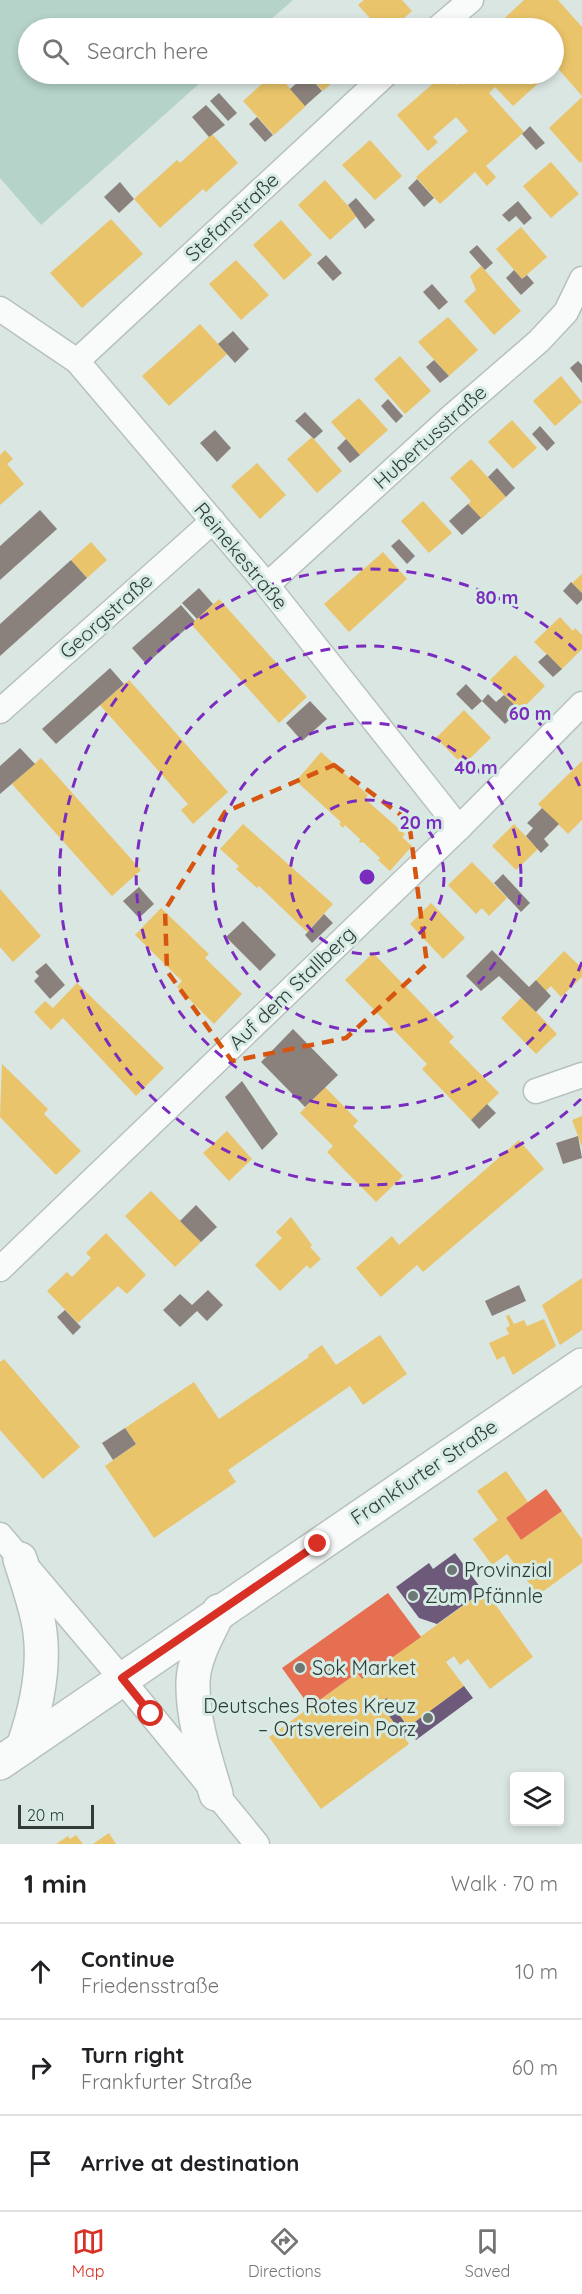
<!DOCTYPE html>
<html lang="en">
<head>
<meta charset="utf-8">
<style>
  body { margin:0; font-family:Quicksand,sans-serif; background:#f6f6f6; color:#202124 }
  .controls { position:absolute; right:18px; bottom:18px; display:grid; overflow:hidden; border-radius:6px; box-shadow:0 3px 9px #0003 }
  .controls button { width:54px; height:54px; display:grid; place-items:center; padding:0; border:0; border-bottom:2px solid #e0e0e0; background:#fff; color:#202124; font:30px sans-serif }
  .scale { position:absolute; left:18px; bottom:15px; width:76px; box-sizing:border-box; padding-left:6px; border:3px solid #323b38; border-top:0; font-size:16px; line-height:21px; white-space:nowrap; color:#323b38; -webkit-text-stroke:4px #d5ebe3; paint-order:stroke }
  .stop { position:absolute; width:18px; height:18px; margin:-14px; border:4px solid #d93025; border-radius:50%; background:#fff }
  .stop.end { background:#d93025; border-color:#fff; box-shadow:0 2px 6px #0008 }
  .list { margin:0; padding:0; list-style:none }
  h2 { display:flex; justify-content:space-between; align-items:center; height:78px; margin:0; padding:0 24px; font-size:26px }
  h2 small { font-size:20px; font-weight:400; color:#757577 }
  .list li { display:grid; grid-template-columns:39px 1fr auto; gap:18px; align-items:center; box-sizing:border-box; height:96px; padding:0 24px; border-top:2px solid #e0e0e0 }
  .list b { display:block; font-size:22px; white-space:nowrap }
  .list p { margin:0; font-size:20px; white-space:nowrap; color:#757577 }
  .list em { font-size:20px; font-style:normal; color:#757577 }
  .icon { flex:none; width:33px; height:33px; fill:none; stroke:currentColor; stroke-width:2; stroke-linecap:round; stroke-linejoin:round }
  .map { position:relative; flex:none; width:582px; height:1844px; overflow:hidden }
  .search { position:absolute; background:#fff; box-shadow:0 3px 9px #0003; left:18px; right:18px; top:18px; height:66px; display:flex; align-items:center; gap:15px; box-sizing:border-box; padding:0 21px; border-radius:33px; color:#757577; font-size:22px }
  .sheet { height:366px; background:#fff }
  nav { display:flex; justify-content:space-around; align-items:center; box-sizing:border-box; height:84px; border-top:2px solid #e0e0e0; background:#fff; font-size:16px; color:#757577 }
  nav a { display:grid; justify-items:center; gap:3px }
  nav .on { color:#d93025 }
  .map>svg:first-child { display:block }
  .green { fill:#b5d3c8 }
  .homes { fill:#e9c46a }
  .shops { fill:#e76f51 }
  .offices { fill:#6d597a }
  .industry { fill:#8a817c }
  .lines { fill:none; stroke-linecap:round; stroke-linejoin:round }
  .street-casing { stroke:#b7c1bd; stroke-width:27 }
  .primary-casing { stroke:#b7c1bd; stroke-width:36 }
  .street { stroke:#f9fbfb; stroke-width:24 }
  .primary { stroke:#f9fbfb; stroke-width:33 }
  .route { stroke:#d93025; stroke-width:8 }
  .marked { fill:none; stroke:#d65610; stroke-width:4.5; stroke-dasharray:12 8; stroke-linejoin:round }
  .ring { fill:none; stroke:#7b2cbf; stroke-width:3; stroke-dasharray:10 8 }
  .poi-dot { fill:#6d7774; stroke:#d5ebe3; stroke-width:2 }
  .labels { text-anchor:middle; stroke-width:6; stroke-linejoin:round; paint-order:stroke }
  .street-label { font-size:20px; fill:#323b38; stroke:#d5ebe3 }
  .poi-label { font-size:20px; fill:#323b38; stroke:#d5ebe3; text-anchor:start }
  .centre { fill:#7b2cbf; stroke:#d5ebe3; stroke-width:3 }
  .ring-label { font-size:18px; text-anchor:middle; font-weight:bold; fill:#7b2cbf; stroke:#d5ebe3; stroke-width:6; stroke-linejoin:round; paint-order:stroke }
</style>
</head>
<body>
<div class="map">
<svg width="582" height="1844" viewBox="0 0 582 1844">
  <rect width="100%" height="100%" fill="#dae6e2"/>
  <!-- green -->
  <path class="green" d="M0 0H293L261 28H28V74H210L41 225 0 178Z"/>
  <!-- homes -->
  <g class="homes">
    <path d="M364 0H402L412 11 393 28H379L358 5Z"/>
    <path d="M524 0H558L582 27V96L554 64V28H494Z"/>
    <path d="M273 74H277L306 106 274 135 243 101Z"/>
    <path d="M307 74H342L323 91Z"/>
    <path d="M444 74 457 85 469 74H540L537 76 542 80 513 106 495 87 489 93 524 132 486 166 496 177 487 186 475 172 440 204 416 177 468 131 456 117 433 137 438 142 428 151 397 115Z"/>
    <path d="M582 97V161L580 163 549 128Z"/>
    <path d="M212 134 238 163 206 192 203 189 160 228 134 199 177 160 180 163Z"/>
    <path d="M370 140 402 176 375 200 342 165Z"/>
    <path d="M551 162 579 194 551 218 523 186Z"/>
    <path d="M325 180 357 216 330 240 298 205Z"/>
    <path d="M111 219 143 254 82 308 50 273Z"/>
    <path d="M281 220 312 255 284 280 253 245Z"/>
    <path d="M521 227 547 257 522 279 496 249Z"/>
    <path d="M236 260 269 295 241 320 209 284Z"/>
    <path d="M481 266 521 311 494 335 464 301 476 290 470 276Z"/>
    <path d="M448 317 478 350 449 376 418 342Z"/>
    <path d="M200 324 227 354 169 406 142 376Z"/>
    <path d="M400 356 431 391 405 414 374 379Z"/>
    <path d="M561 376 582 402 555 426 533 401Z"/>
    <path d="M359 398 388 430 360 455 331 422Z"/>
    <path d="M512 420 537 448 513 469 488 442Z"/>
    <path d="M312 437 342 471 317 493 287 459Z"/>
    <path d="M5 450 13 459 7 464 24 484 0 505V455Z"/>
    <path d="M471 459 506 497 481 519 468 504 471 501 450 478Z"/>
    <path d="M257 463 286 495 260 519 231 486Z"/>
    <path d="M423 501 452 533 429 553 401 521Z"/>
    <path d="M91 542 107 560 87 578 71 560Z"/>
    <path d="M383 552 407 579 349 632 324 604Z"/>
    <path d="M582 574V593L572 583Z"/>
    <path d="M219 599 307 697 279 723 191 624Z"/>
    <path d="M560 617 573 631 575 628 582 635V649L562 669 534 642Z"/>
    <path d="M515 655 545 686 520 711 490 680Z"/>
    <path d="M129 680 228 792 193 824 181 810 188 804 100 705Z"/>
    <path d="M464 710 491 738 463 765 436 738Z"/>
    <path d="M321 752 368 795 365 799 405 834 402 837 412 846 390 871 378 860 380 858 363 842 359 843 360 839 345 825 343 828 339 824 341 822 296 781Z"/>
    <path d="M41 758 141 870 112 896 12 784Z"/>
    <path d="M582 761V820L568 834 538 804Z"/>
    <path d="M243 824 333 904 307 932 259 886 257 888 236 869 239 866 220 849Z"/>
    <path d="M514 824 538 849 516 870 492 846Z"/>
    <path d="M472 862 507 898 489 916 482 908 476 914 448 885Z"/>
    <path d="M0 889 41 936 13 962 0 947Z"/>
    <path d="M431 903 465 938 443 959 410 924Z"/>
    <path d="M161 908 209 954 205 958 242 994 214 1024 177 987 182 981 135 935Z"/>
    <path d="M564 951 582 968V977L561 997 551 986 546 991 536 980Z"/>
    <path d="M373 953 454 1037 449 1042 499 1093 471 1120 422 1069 427 1064 345 980Z"/>
    <path d="M77 983 164 1068 136 1096 63 1018 51 1030 34 1012 45 1001 53 1008Z"/>
    <path d="M522 997 557 1034 536 1054 501 1018Z"/>
    <path d="M2 1064 48 1109 44 1114 81 1151 56 1175 0 1117Z"/>
    <path d="M325 1087 358 1121 353 1126 403 1176 376 1202 327 1152 333 1146 300 1113Z"/>
    <path d="M582 1116V1147L572 1120Z"/>
    <path d="M227 1131 252 1159 229 1181 203 1153Z"/>
    <path d="M519 1140 544 1169 423 1272 417 1265 381 1297 356 1268 392 1236 399 1245Z"/>
    <path d="M151 1191 201 1242 175 1267 125 1216Z"/>
    <path d="M291 1217 312 1245 310 1247 321 1259 310 1269 307 1265 280 1291 255 1265 282 1238 276 1232Z"/>
    <path d="M106 1233 146 1275 127 1294 118 1286 78 1323 47 1291 67 1272 72 1277 91 1258 86 1253Z"/>
    <path d="M582 1278V1330L560 1345 542 1305Z"/>
    <path d="M509 1315 514 1324 524 1320 527 1326 544 1319 556 1346 513 1375 504 1356 497 1360 489 1343 509 1334 506 1328 510 1326 506 1316Z"/>
    <path d="M380 1335 407 1374 363 1405 350 1386 228 1470 236 1482 154 1538 105 1466 136 1444 125 1428 194 1382 219 1419 309 1357 308 1355 322 1345 336 1365Z"/>
    <path d="M4 1359 80 1447 43 1479 0 1430V1362Z"/>
    <path d="M506 1471 528 1502 506 1518 521 1540 562 1511 582 1539V1563L538 1595 507 1554 492 1565 473 1539 498 1520 477 1491Z"/>
    <path d="M485 1590 533 1657 490 1689 468 1659 460 1665 454 1656 446 1662 464 1686 408 1727 387 1698 380 1703 409 1744 321 1809 269 1737 357 1673 362 1679Z"/>
    <path d="M109 1833 116 1844H93Z"/>
    <path d="M76 1835 83 1844H56L68 1836 70 1839Z"/>
  </g>
  <!-- shops -->
  <g class="shops">
    <path d="M546 1489 562 1511 521 1540 506 1518Z"/>
    <path d="M388 1593 421 1637 362 1679 357 1673 310 1707 282 1668Z"/>
  </g>
  <!-- offices -->
  <g class="offices">
    <path d="M455 1553 483 1591 437 1624 419 1618 396 1587 429 1563 433 1569Z"/>
    <path d="M464 1686 473 1698 416 1740 411 1734 405 1738 380 1703 387 1698 408 1727Z"/>
  </g>
  <!-- industry -->
  <g class="industry">
    <path d="M307 74 322 91 305 106 290 89Z"/>
    <path d="M219 93 237 113 228 121 210 101Z"/>
    <path d="M206 105 225 125 209 137 192 117Z"/>
    <path d="M257 117 273 135 265 142 249 124Z"/>
    <path d="M530 126 545 143 536 150 522 134Z"/>
    <path d="M417 179 434 198 424 207 408 188Z"/>
    <path d="M120 182 134 199 119 213 104 197Z"/>
    <path d="M356 198 375 220 365 229 348 205Z"/>
    <path d="M518 201 532 218 524 225 516 216 509 222 502 215Z"/>
    <path d="M477 245 493 263 485 270 469 252Z"/>
    <path d="M326 255 342 273 333 281 317 263Z"/>
    <path d="M514 270 522 279 527 275 534 283 521 295 506 278Z"/>
    <path d="M432 284 448 302 439 310 423 292Z"/>
    <path d="M233 331 249 349 235 363 218 344Z"/>
    <path d="M434 360 449 376 440 383 426 367Z"/>
    <path d="M578 361 582 365V383L570 368Z"/>
    <path d="M388 399 403 416 396 423 381 406Z"/>
    <path d="M305 412 323 431 314 439 295 421Z"/>
    <path d="M540 426 555 443 547 451 532 434Z"/>
    <path d="M215 430 231 448 217 462 200 443Z"/>
    <path d="M346 439 360 455 350 463 337 448Z"/>
    <path d="M497 468 515 488 506 497 488 477Z"/>
    <path d="M468 504 481 518 462 535 449 521Z"/>
    <path d="M40 510 57 529 0 580V546Z"/>
    <path d="M399 539 415 556 407 564 391 546Z"/>
    <path d="M71 560 87 578 0 656V624Z"/>
    <path d="M571 582 582 593V600L577 605 563 591Z"/>
    <path d="M199 588 213 604 197 619 182 603Z"/>
    <path d="M181 605 195 621 146 664 132 648Z"/>
    <path d="M547 654 562 669 553 677 538 662Z"/>
    <path d="M110 668 124 684 56 744 42 729Z"/>
    <path d="M466 684 482 701 472 710 456 694Z"/>
    <path d="M488 694 496 702 504 695 520 710 505 724 482 701Z"/>
    <path d="M310 701 327 719 302 741 286 723Z"/>
    <path d="M20 748 35 764 0 794V766Z"/>
    <path d="M542 808 559 824 544 839 549 845 541 853 526 836 533 828 527 823Z"/>
    <path d="M503 874 530 903 521 912 494 883Z"/>
    <path d="M139 887 154 904 139 918 123 901Z"/>
    <path d="M324 914 333 923 312 943 305 935Z"/>
    <path d="M243 921 276 955 260 971 226 937Z"/>
    <path d="M492 950 529 987 536 980 551 996 536 1012 499 976 481 991 466 976Z"/>
    <path d="M46 963 65 985 50 999 34 981 39 976 35 972Z"/>
    <path d="M293 1029 338 1075 305 1107 261 1062Z"/>
    <path d="M242 1081 278 1134 262 1150 225 1097Z"/>
    <path d="M487 1104 496 1113 479 1129 471 1120Z"/>
    <path d="M578 1136 582 1158 563 1164 556 1143Z"/>
    <path d="M196 1205 217 1227 201 1242 180 1221Z"/>
    <path d="M519 1285 526 1301 492 1316 485 1301Z"/>
    <path d="M208 1290 223 1305 207 1321 197 1311 180 1327 163 1310 180 1294 192 1305Z"/>
    <path d="M65 1310 81 1327 73 1335 57 1317Z"/>
    <path d="M125 1428 136 1444 113 1460 102 1443Z"/>
  </g>
  <g class="lines">
    <!-- street casing -->
    <g class="street-casing">
      <g id="street">
        <path d="M438 28 471 0"/>
        <path d="M0 309 77 361 267 585 459 828"/>
        <path d="M77 361 386 74"/>
        <path d="M267 585 451 417 539 341 566 312 582 279"/>
        <path d="M0 711 213 521"/>
        <path d="M536 1091 582 1075"/>
        <path d="M0 1269 459 828 582 704"/>
        <path d="M0 1535 121 1678 257 1844"/>
      </g>
    </g>
    <!-- primary casing -->
    <g class="primary-casing">
      <g id="primary">
        <path d="M20 1559C27 1582 37 1608 40 1632 45 1671 36 1710 23 1747"/>
        <path d="M0 1763 582 1365"/>
        <path d="M216 1794C205 1757 192 1719 193 1681 194 1657 209 1632 219 1611"/>
      </g>
    </g>
    <!-- street -->
    <use href="#street" class="street"/>
    <!-- primary -->
    <use href="#primary" class="primary"/>
  </g>
  <g class="lines">
    <!-- route -->
    <path class="route" d="M151 1714 122 1678 318 1544"/>
  </g>
  <!-- marked area -->
  <path class="marked" d="M334 765 409 821 427 964 346 1038 232 1061 167 971 165 910 225 812Z"/>
  <!-- distance rings -->
  <g class="ring">
    <circle cx="367" cy="877" r="77"/>
    <circle cx="367" cy="877" r="154"/>
    <path d="M582 962A231 231 0 1 1 582 792"/>
    <path d="M581 1099A308 308 0 1 1 581 655"/>
  </g>
  <!-- markers -->
  <g class="poi-dot">
    <circle cx="452" cy="1570" r="6"/>
    <circle cx="413" cy="1596" r="6"/>
    <circle cx="300" cy="1668" r="6"/>
    <circle cx="428" cy="1718" r="6"/>
  </g>
  <g class="labels">
    <!-- street labels -->
    <g class="street-label">
      <text transform="translate(232 217) rotate(-43)" y="7">Stefanstraße</text>
      <text transform="translate(430 437) rotate(-42)" y="7">Hubertusstraße</text>
      <text transform="translate(241 556) rotate(50)" y="7">Reinekestraße</text>
      <text transform="translate(106 616) rotate(-42)" y="7">Georgstraße</text>
      <text transform="translate(292 988) rotate(-44)" y="7">Auf dem Stallberg</text>
      <text transform="translate(424 1472) rotate(-34)" y="7">Frankfurter Straße</text>
    </g>
    <!-- poi labels -->
    <g class="poi-label">
      <text x="464" y="1577">Provinzial</text>
      <text x="425" y="1603">Zum Pfännle</text>
      <text x="312" y="1675">Sok Market</text>
      <text x="416" y="1713" text-anchor="end">Deutsches Rotes Kreuz<tspan x="416" dy="23">– Ortsverein Porz</tspan></text>
    </g>
  </g>
  <circle cx="367" cy="877" r="9" class="centre"/>
  <g class="ring-label">
    <text x="497" y="604">80 m</text>
    <text x="530" y="720">60 m</text>
    <text x="476" y="774">40 m</text>
    <text x="421" y="829">20 m</text>
  </g>
</svg>
<div class="controls">
<button><svg class="icon" aria-label="layers" viewBox="0 0 24 24"><path d="M12 4l9 5-9 5-9-5zM3 14l9 5 9-5"/></svg></button>
</div>
<div class="scale">20 m</div>
<div class="stop" style="left:151px;top:1714px"></div>
<div class="stop end" style="left:318px;top:1544px"></div>
<div class="search"><svg class="icon" aria-label="search" viewBox="0 0 24 24"><circle cx="10" cy="10" r="6"/><path d="M15 15l6 6"/></svg>Search here</div>
</div>
<section class="sheet">
<h2>1 min<small>Walk · 70 m</small></h2>
<ul class="list">
<li><svg class="icon" aria-label="ahead" viewBox="0 0 24 24"><path d="M12 20V5M6 11l6-6 6 6"/></svg><div><b>Continue</b><p>Friedensstraße</p></div><em>10 m</em></li>
<li><svg class="icon" aria-label="right" viewBox="0 0 24 24"><path d="M7 20v-9h11M14 6l5 5-5 5"/></svg><div><b>Turn right</b><p>Frankfurter Straße</p></div><em>60 m</em></li>
<li><svg class="icon" aria-label="arrive" viewBox="0 0 24 24"><path d="M6 21V4h12l-3 4 3 4H6"/></svg><div><b>Arrive at destination</b></div></li>
</ul>
</section>
<nav>
<a class="on"><svg class="icon" aria-label="map" viewBox="0 0 24 24"><path d="M3 6l6-2 6 2 6-2v14l-6 2-6-2-6 2zM9 4v14M15 6v14"/></svg>Map</a>
<a><svg class="icon" aria-label="directions" viewBox="0 0 24 24"><path d="M12 3l9 9-9 9-9-9zM9 14v-3h6M13 9l2 2-2 2"/></svg>Directions</a>
<a><svg class="icon" aria-label="saved" viewBox="0 0 24 24"><path d="M7 4h10v16l-5-4-5 4z"/></svg>Saved</a>
</nav>
</body>
</html>
